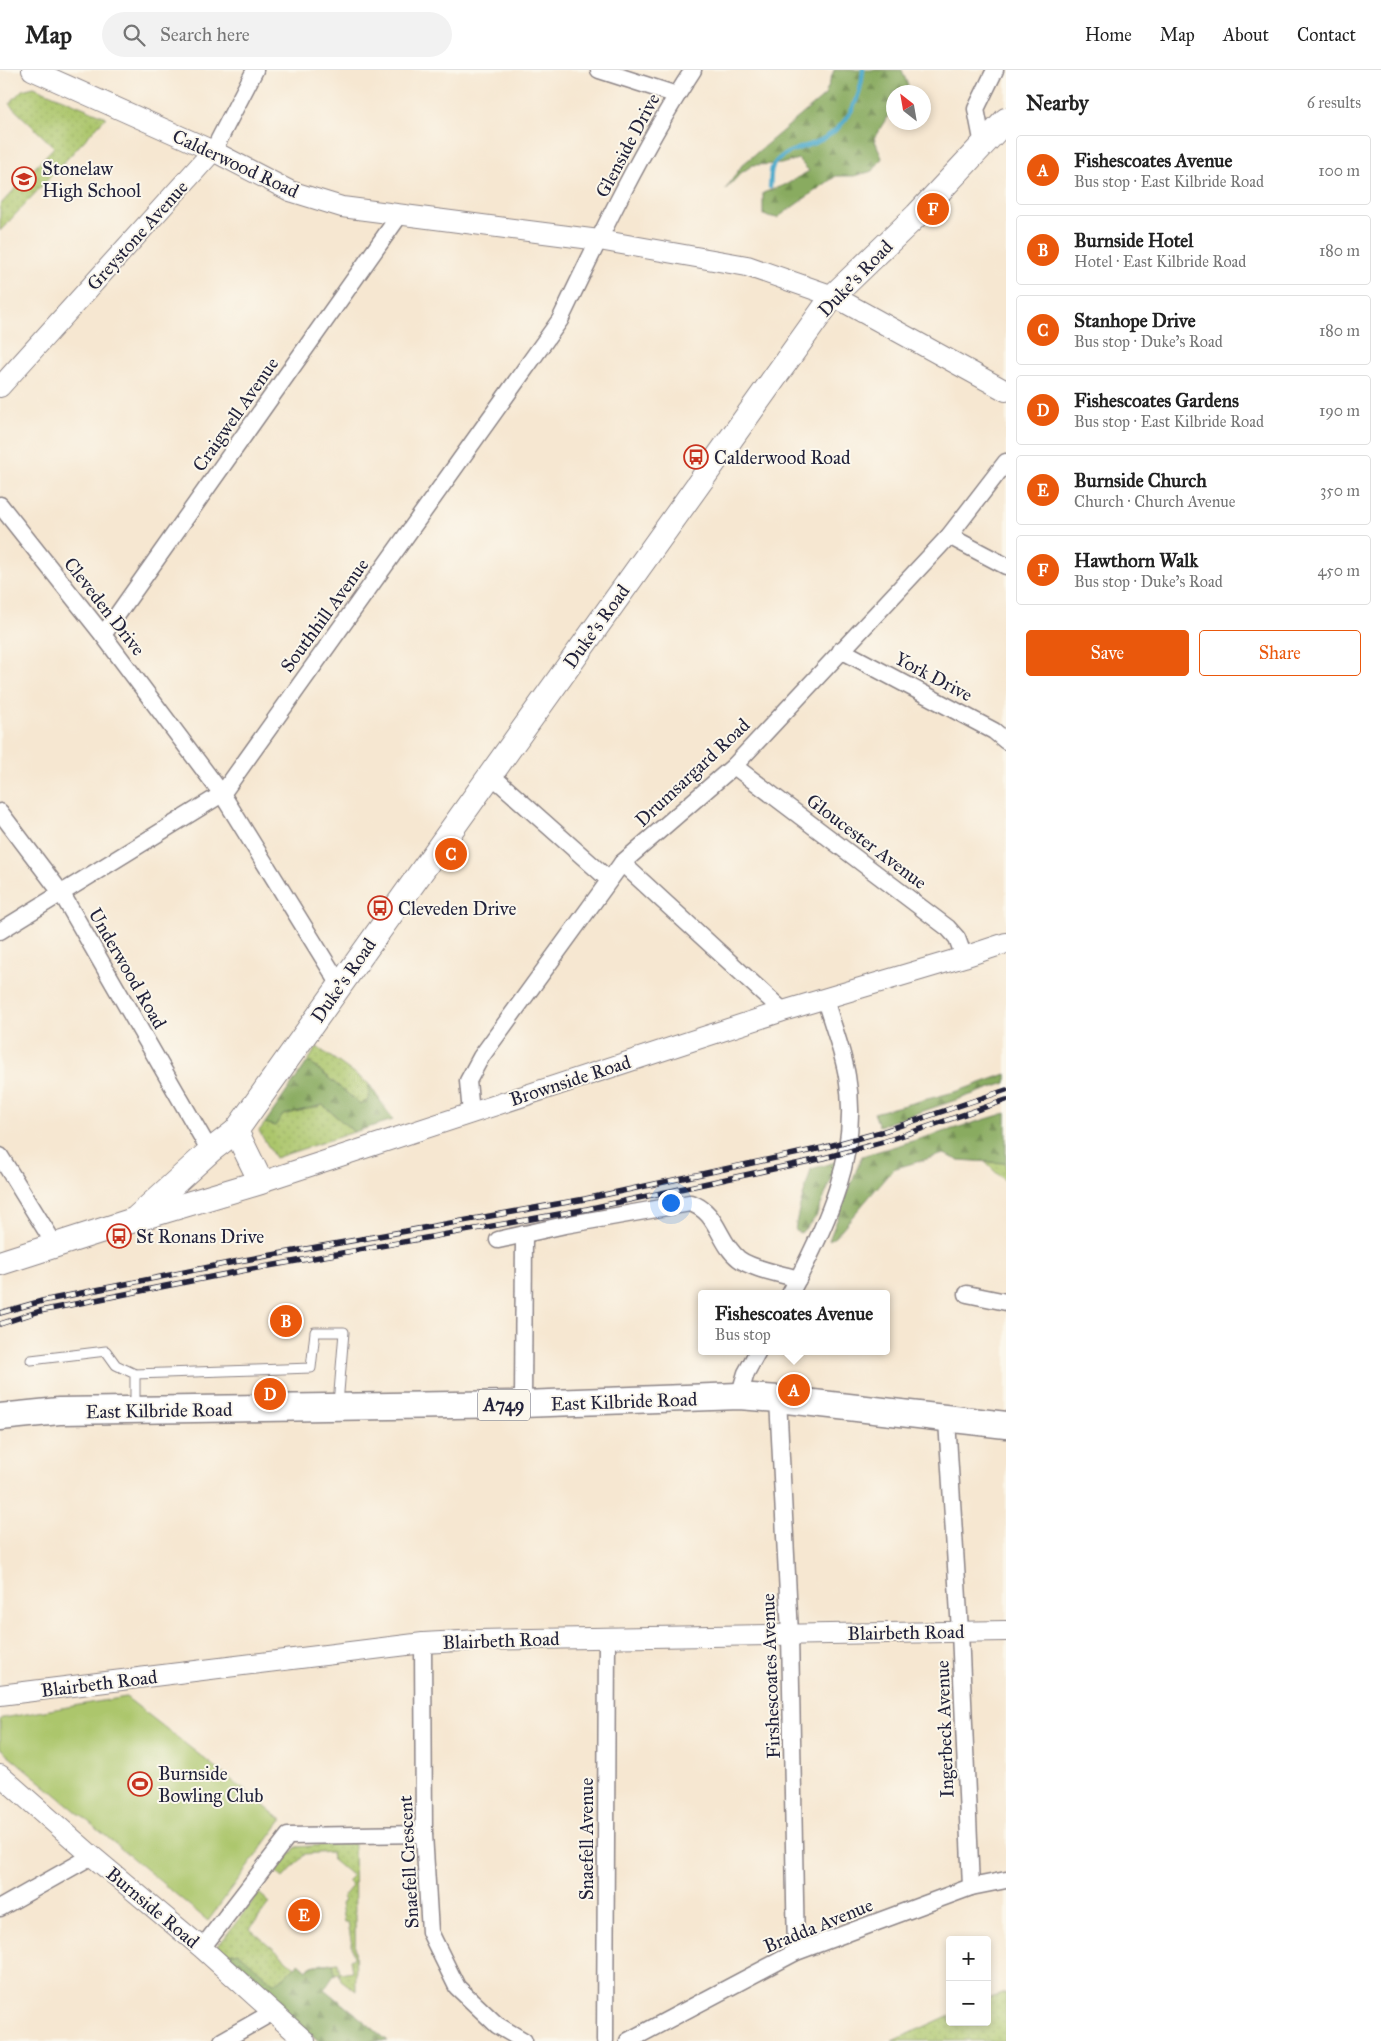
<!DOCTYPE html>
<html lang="en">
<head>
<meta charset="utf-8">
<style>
  body { margin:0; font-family:"IM FELL Great Primer",serif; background:#f2f2f2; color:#222 }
  .controls { position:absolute; right:15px; bottom:15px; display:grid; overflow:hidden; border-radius:5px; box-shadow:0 2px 8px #0003 }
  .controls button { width:45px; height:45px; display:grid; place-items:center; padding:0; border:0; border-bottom:1px solid #e0e0e0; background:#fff; color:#222; font:25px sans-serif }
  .compass { position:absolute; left:886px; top:15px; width:45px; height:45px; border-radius:50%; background:#fff; box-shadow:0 2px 8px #0003; rotate:329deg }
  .you { position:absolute; left:670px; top:1132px; width:18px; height:18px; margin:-12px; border:4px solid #fff; border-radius:50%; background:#1a73e8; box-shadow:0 0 0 8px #1a73e833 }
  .badge { display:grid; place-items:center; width:32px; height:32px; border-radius:50%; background:#ea580c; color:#fff; font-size:16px; font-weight:700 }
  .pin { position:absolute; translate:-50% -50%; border:2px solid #fff; box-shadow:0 1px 5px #0006 }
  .popup { position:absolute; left:698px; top:1220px; width:192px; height:65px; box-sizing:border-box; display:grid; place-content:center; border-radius:5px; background:#fff; filter:drop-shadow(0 1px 4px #0005); font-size:16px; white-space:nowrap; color:#767676 }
  .popup b { font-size:19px; color:#222 }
  .popup::after { content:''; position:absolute; left:50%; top:100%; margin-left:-10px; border:10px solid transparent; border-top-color:#fff }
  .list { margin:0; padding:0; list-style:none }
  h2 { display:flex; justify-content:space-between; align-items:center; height:65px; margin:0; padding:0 20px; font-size:21px }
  h2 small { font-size:16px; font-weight:400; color:#767676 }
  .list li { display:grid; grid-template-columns:32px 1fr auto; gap:15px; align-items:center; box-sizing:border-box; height:70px; margin:0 10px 10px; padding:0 10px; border:1px solid #e0e0e0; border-radius:5px }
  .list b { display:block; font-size:19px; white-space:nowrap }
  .list p { margin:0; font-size:16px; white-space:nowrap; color:#767676 }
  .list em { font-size:16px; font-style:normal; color:#767676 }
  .actions { display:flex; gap:10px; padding:15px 20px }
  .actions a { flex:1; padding:11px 0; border:1px solid #ea580c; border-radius:5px; text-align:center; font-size:18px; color:#ea580c }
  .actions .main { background:#ea580c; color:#fff }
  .icon { flex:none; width:28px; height:28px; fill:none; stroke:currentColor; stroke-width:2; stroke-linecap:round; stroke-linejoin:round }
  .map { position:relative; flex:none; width:1006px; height:1971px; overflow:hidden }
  header { display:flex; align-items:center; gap:30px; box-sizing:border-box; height:70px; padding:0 25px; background:#fff; border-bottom:1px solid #e0e0e0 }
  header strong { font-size:24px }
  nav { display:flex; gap:28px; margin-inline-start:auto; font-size:18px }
  .search { width:350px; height:45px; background:#f2f2f2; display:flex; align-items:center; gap:12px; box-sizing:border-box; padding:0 18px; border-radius:28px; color:#767676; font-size:19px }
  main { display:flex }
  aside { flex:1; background:#fff }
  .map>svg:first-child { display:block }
  .grass { fill:url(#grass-dots); stroke:#677454 }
  .forest { fill:url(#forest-firs); stroke:#56664e }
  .pitch { fill:#acc66c; stroke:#677454 }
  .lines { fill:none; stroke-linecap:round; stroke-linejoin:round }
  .stream { stroke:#4ca9ca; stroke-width:4.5 }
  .service-casing { stroke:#8c8486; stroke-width:11 }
  .minor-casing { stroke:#8c8486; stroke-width:19 }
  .tertiary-casing { stroke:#8c8486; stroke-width:22 }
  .secondary-casing { stroke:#8c8486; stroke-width:26 }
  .primary-casing { stroke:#8c8486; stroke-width:29 }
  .service { stroke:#fff; stroke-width:9 }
  .minor { stroke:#fff; stroke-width:16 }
  .tertiary { stroke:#fff; stroke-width:20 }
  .secondary { stroke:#fff; stroke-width:24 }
  .primary { stroke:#fff; stroke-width:26 }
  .rail-casing { stroke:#22223b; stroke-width:5.5 }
  .rail { stroke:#fbf7ec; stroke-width:4; stroke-dasharray:11; stroke-linecap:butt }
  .labels { text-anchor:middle; stroke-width:4; stroke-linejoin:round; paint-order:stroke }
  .shield { fill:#fbf7ec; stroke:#636270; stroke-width:1 }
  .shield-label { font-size:18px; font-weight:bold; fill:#22223b }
  .street-label { font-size:19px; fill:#22223b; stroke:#fbf7ec }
  .poi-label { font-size:19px; fill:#22223b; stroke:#fbf7ec; text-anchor:start }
</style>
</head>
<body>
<header>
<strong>Map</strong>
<div class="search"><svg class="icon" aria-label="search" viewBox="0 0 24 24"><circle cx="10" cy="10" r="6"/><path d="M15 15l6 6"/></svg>Search here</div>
<nav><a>Home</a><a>Map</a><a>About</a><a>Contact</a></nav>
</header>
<main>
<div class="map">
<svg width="1006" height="1971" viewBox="0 0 1006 1971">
  <defs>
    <pattern id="grass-dots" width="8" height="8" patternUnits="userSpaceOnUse" patternTransform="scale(1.25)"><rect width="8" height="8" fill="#acc66c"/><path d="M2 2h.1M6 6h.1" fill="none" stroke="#94aa5e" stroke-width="1.8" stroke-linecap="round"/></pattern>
    <pattern id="forest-firs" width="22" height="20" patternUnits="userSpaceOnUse" patternTransform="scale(1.25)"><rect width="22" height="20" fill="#89ab60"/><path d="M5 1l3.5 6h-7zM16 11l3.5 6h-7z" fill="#708b50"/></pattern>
  </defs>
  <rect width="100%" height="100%" fill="#fbf7ec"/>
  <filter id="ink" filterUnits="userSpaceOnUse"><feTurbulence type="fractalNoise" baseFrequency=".02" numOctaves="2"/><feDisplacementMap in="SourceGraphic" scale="10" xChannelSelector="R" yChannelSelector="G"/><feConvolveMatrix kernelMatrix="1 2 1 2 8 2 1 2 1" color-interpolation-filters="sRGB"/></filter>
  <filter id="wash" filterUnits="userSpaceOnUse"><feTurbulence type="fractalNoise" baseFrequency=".0096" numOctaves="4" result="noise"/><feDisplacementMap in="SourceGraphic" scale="20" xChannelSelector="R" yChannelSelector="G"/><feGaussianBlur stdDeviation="1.12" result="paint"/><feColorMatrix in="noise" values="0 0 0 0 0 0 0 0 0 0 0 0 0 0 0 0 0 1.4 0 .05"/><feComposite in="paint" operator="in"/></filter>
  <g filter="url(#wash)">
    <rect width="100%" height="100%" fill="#f6e7d1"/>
    <!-- grass -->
    <g class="grass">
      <path d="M34 17 106 47 0 161V135L54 77 9 34 22 20Z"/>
      <path d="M317 977 369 1014V1030L360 1034 308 991Z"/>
      <path d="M323 1035 354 1062 275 1088 259 1061 265 1053 275 1056 283 1045Z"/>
      <path d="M985 1092 1006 1093V1112Z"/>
      <path d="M354 1773 356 1921 341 1910 339 1903 335 1904 324 1919 356 1944 319 1971 219 1885 217 1880 218 1876 259 1823 270 1833 250 1859 295 1897 299 1893 307 1900 310 1896 338 1892 340 1903 352 1901 350 1890 354 1888 348 1852H344L341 1834 344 1830 342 1828 352 1816 347 1811 352 1806 332 1789 331 1782 305 1784 283 1808 276 1802 296 1777Z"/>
      <path d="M1006 1923V1971H893L950 1945V1952H987V1929Z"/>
    </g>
    <!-- forest -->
    <g class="forest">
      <path d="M834 0H902L908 16 904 22H894L893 38 874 68 882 88 873 101 854 106H836L777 148 763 145V123L787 114 809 101 798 89 781 94 753 95 741 103 725 120 742 95 825 25Z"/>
      <path d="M308 991 360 1034 369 1030V1014L393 1050 354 1062 323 1035 283 1045 275 1056 265 1053Z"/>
      <path d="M1006 1004V1013L879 1056 874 1043 958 1021Z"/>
      <path d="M1006 1043V1093L958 1090 944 1084 893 1099 835 1167 829 1170 862 1086Z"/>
      <path d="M839 1091 816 1147 801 1163 795 1161C797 1140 806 1120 811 1099Z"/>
      <path d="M238 1882 273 1913 283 1908 299 1893 307 1900 310 1896 333 1893 335 1903 325 1919 388 1971H319L224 1889 229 1884Z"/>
    </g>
    <!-- pitch -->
    <path class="pitch" d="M126 1627 282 1750 208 1851 0 1678V1650L3 1648Z"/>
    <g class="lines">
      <!-- stream -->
      <path class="stream" d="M770 117C771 112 770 103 772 98 779 80 806 78 821 70 848 56 861 29 863 0"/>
    </g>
  </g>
  <g filter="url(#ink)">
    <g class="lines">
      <!-- service casing -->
      <g class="service-casing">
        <g id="service">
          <path d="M31 1290 106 1281 116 1295 135 1304V1337"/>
          <path d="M135 1304 311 1298 315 1262H344L338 1334"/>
        </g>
      </g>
      <!-- minor casing -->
      <g class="minor-casing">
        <g id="minor">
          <path d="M599 0 677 25"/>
          <path d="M983 75 976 39 995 0"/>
          <path d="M213 81 255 0"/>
          <path d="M0 435 103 565 222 724 340 915"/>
          <path d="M949 466 1006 496"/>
          <path d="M103 565 399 146"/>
          <path d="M841 580 994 661 1006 671"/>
          <path d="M734 696 948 858 957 868 964 887"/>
          <path d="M490 704 608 809"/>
          <path d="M0 742 62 824 210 1081"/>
          <path d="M622 793 783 941"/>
          <path d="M0 861 222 724 560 250C600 166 642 78 693 0"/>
          <path d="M471 1043 468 1011 481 987 622 793 734 696 949 466 1006 392"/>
          <path d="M0 1086 55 1175"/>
          <path d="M498 1170 565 1155 690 1133C718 1141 718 1173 739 1189 752 1199 782 1204 798 1209"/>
          <path d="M790 1224C826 1157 861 1084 847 1006 843 981 832 954 825 929"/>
          <path d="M967 1224 1006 1232"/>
          <path d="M739 1326 746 1303 758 1281"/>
          <path d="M778 1329 790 1564 796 1882"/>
          <path d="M523 1334 524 1164"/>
          <path d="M947 1350 960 1561 971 1817"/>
          <path d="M423 1573 424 1764 430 1862 457 1917 497 1955 524 1971"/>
          <path d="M0 1838 92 1786"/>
          <path d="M202 1878 288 1766 424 1764"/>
          <path d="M222 1971 273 1942"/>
          <path d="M605 1971 607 1567"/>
          <path d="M628 1971 796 1882 971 1817 1006 1810"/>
        </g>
      </g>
      <!-- tertiary casing -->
      <g class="tertiary-casing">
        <g id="tertiary">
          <path d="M32 0 213 81 290 121 342 137 599 170 747 196 833 226 1006 321"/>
          <path d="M0 317 213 81"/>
          <path d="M261 1112 783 941 964 887 1006 873"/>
          <path d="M0 1625 423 1573 478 1570 1006 1561"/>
          <path d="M0 1705 92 1786 202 1878 305 1971"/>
        </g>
      </g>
      <!-- secondary casing -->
      <g class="secondary-casing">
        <g id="secondary">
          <path d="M134 1150 210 1081 236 1061 833 226 917 145 1006 50"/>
          <path d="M0 1193 134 1150 261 1112 236 1061"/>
        </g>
      </g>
      <!-- primary casing -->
      <g class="primary-casing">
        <path id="primary" d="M0 1347 59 1341 523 1334 739 1326 778 1329 1006 1355"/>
      </g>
      <!-- service -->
      <use href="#service" class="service"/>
      <!-- minor -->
      <use href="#minor" class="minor"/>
      <!-- tertiary -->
      <use href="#tertiary" class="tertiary"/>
      <!-- secondary -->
      <use href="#secondary" class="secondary"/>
      <!-- primary -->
      <use href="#primary" class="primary"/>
      <!-- rail casing -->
      <g class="rail-casing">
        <g id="rail">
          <path d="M0 1243 42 1231 239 1191 585 1129 822 1078 881 1062 1006 1020"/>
          <path d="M0 1254 40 1241 241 1201 587 1139 824 1088 883 1072 1006 1030"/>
        </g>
      </g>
      <!-- rail -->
      <use href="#rail" class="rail"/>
    </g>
  </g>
  <!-- icons -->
  <defs>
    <g id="school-ring" transform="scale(1.25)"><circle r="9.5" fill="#fbf7ec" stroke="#c8321e" stroke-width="1.5"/><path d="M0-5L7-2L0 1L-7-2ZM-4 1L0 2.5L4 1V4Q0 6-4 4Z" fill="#c8321e"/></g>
    <g id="bus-ring" transform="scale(1.25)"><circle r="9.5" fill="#fbf7ec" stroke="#c8321e" stroke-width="1.5"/><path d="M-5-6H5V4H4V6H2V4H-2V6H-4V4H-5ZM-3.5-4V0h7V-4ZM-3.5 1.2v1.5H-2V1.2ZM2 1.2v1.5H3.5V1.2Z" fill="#c8321e"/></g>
    <g id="stadium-ring" transform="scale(1.25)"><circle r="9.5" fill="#fbf7ec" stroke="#c8321e" stroke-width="1.5"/><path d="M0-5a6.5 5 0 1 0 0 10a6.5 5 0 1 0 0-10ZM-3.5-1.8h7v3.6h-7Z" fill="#c8321e"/></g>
  </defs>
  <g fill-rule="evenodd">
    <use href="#school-ring" x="24" y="109"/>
    <use href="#bus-ring" x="696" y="387"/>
    <use href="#bus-ring" x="380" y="838"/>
    <use href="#bus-ring" x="119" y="1166"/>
    <use href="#stadium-ring" x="140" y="1714"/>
  </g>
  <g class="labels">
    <!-- shield labels -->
    <rect class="shield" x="478" y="1319.5" width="52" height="31" rx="4"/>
    <g class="shield-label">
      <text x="504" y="1341">A749</text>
    </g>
    <!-- street labels -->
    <g class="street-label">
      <text transform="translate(627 75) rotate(-62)" y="7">Glenside Drive</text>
      <text transform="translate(236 93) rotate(25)" y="7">Calderwood Road</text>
      <text transform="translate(137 165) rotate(-48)" y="7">Greystone Avenue</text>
      <text transform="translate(855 208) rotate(-46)" y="7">Duke's Road</text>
      <text transform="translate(235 344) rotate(-55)" y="7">Craigwell Avenue</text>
      <text transform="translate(105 536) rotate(52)" y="7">Cleveden Drive</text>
      <text transform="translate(324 545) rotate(-54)" y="7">Southhill Avenue</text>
      <text transform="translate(596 556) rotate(-54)" y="7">Duke's Road</text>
      <text transform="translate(934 606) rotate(28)" y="7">York Drive</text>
      <text transform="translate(692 702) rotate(-43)" y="7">Drumsargard Road</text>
      <text transform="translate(867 771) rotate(37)" y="7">Gloucester Avenue</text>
      <text transform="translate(128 898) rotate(60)" y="7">Underwood Road</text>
      <text transform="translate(343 910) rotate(-55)" y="7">Duke's Road</text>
      <text transform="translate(570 1010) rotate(-18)" y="7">Brownside Road</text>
      <text transform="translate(624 1331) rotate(-2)" y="7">East Kilbride Road</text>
      <text transform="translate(159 1340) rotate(-1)" y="7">East Kilbride Road</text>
      <text transform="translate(906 1562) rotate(-1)" y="7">Blairbeth Road</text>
      <text transform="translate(501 1570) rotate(-2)" y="7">Blairbeth Road</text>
      <text transform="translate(770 1606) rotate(-92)" y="7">Firshescoates Avenue</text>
      <text transform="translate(99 1613) rotate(-7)" y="7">Blairbeth Road</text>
      <text transform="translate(944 1659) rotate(-92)" y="7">Ingerbeck Avenue</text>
      <text transform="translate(586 1769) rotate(-90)" y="7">Snaefell Avenue</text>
      <text transform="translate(408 1792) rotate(-93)" y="7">Snaefell Crescent</text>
      <text transform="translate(153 1837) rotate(40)" y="7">Burnside Road</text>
      <text transform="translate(818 1855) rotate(-22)" y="7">Bradda Avenue</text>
    </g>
    <!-- poi labels -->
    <g class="poi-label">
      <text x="42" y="105">Stonelaw<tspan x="42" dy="22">High School</tspan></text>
      <text x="714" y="394">Calderwood Road</text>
      <text x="398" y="845">Cleveden Drive</text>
      <text x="136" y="1173">St Ronans Drive</text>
      <text x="158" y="1710">Burnside<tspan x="158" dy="22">Bowling Club</tspan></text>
    </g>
  </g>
</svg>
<div class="controls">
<button>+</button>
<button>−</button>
</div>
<svg class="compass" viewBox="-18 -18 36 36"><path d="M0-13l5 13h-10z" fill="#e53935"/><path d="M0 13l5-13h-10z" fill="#767676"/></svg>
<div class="you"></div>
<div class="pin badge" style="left:794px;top:1320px">A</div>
<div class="popup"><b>Fishescoates Avenue</b>Bus stop</div>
<div class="pin badge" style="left:286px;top:1251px">B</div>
<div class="pin badge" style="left:451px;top:784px">C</div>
<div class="pin badge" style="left:270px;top:1324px">D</div>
<div class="pin badge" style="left:304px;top:1845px">E</div>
<div class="pin badge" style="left:933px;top:139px">F</div>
</div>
<aside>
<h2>Nearby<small>6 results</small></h2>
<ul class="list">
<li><span class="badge">A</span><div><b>Fishescoates Avenue</b><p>Bus stop · East Kilbride Road</p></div><em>100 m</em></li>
<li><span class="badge">B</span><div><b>Burnside Hotel</b><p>Hotel · East Kilbride Road</p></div><em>180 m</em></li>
<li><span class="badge">C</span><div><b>Stanhope Drive</b><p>Bus stop · Duke's Road</p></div><em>180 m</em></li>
<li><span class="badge">D</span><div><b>Fishescoates Gardens</b><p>Bus stop · East Kilbride Road</p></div><em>190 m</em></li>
<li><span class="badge">E</span><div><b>Burnside Church</b><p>Church · Church Avenue</p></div><em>350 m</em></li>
<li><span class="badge">F</span><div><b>Hawthorn Walk</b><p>Bus stop · Duke's Road</p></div><em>450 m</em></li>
</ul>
<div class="actions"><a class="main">Save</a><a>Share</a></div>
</aside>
</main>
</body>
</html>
